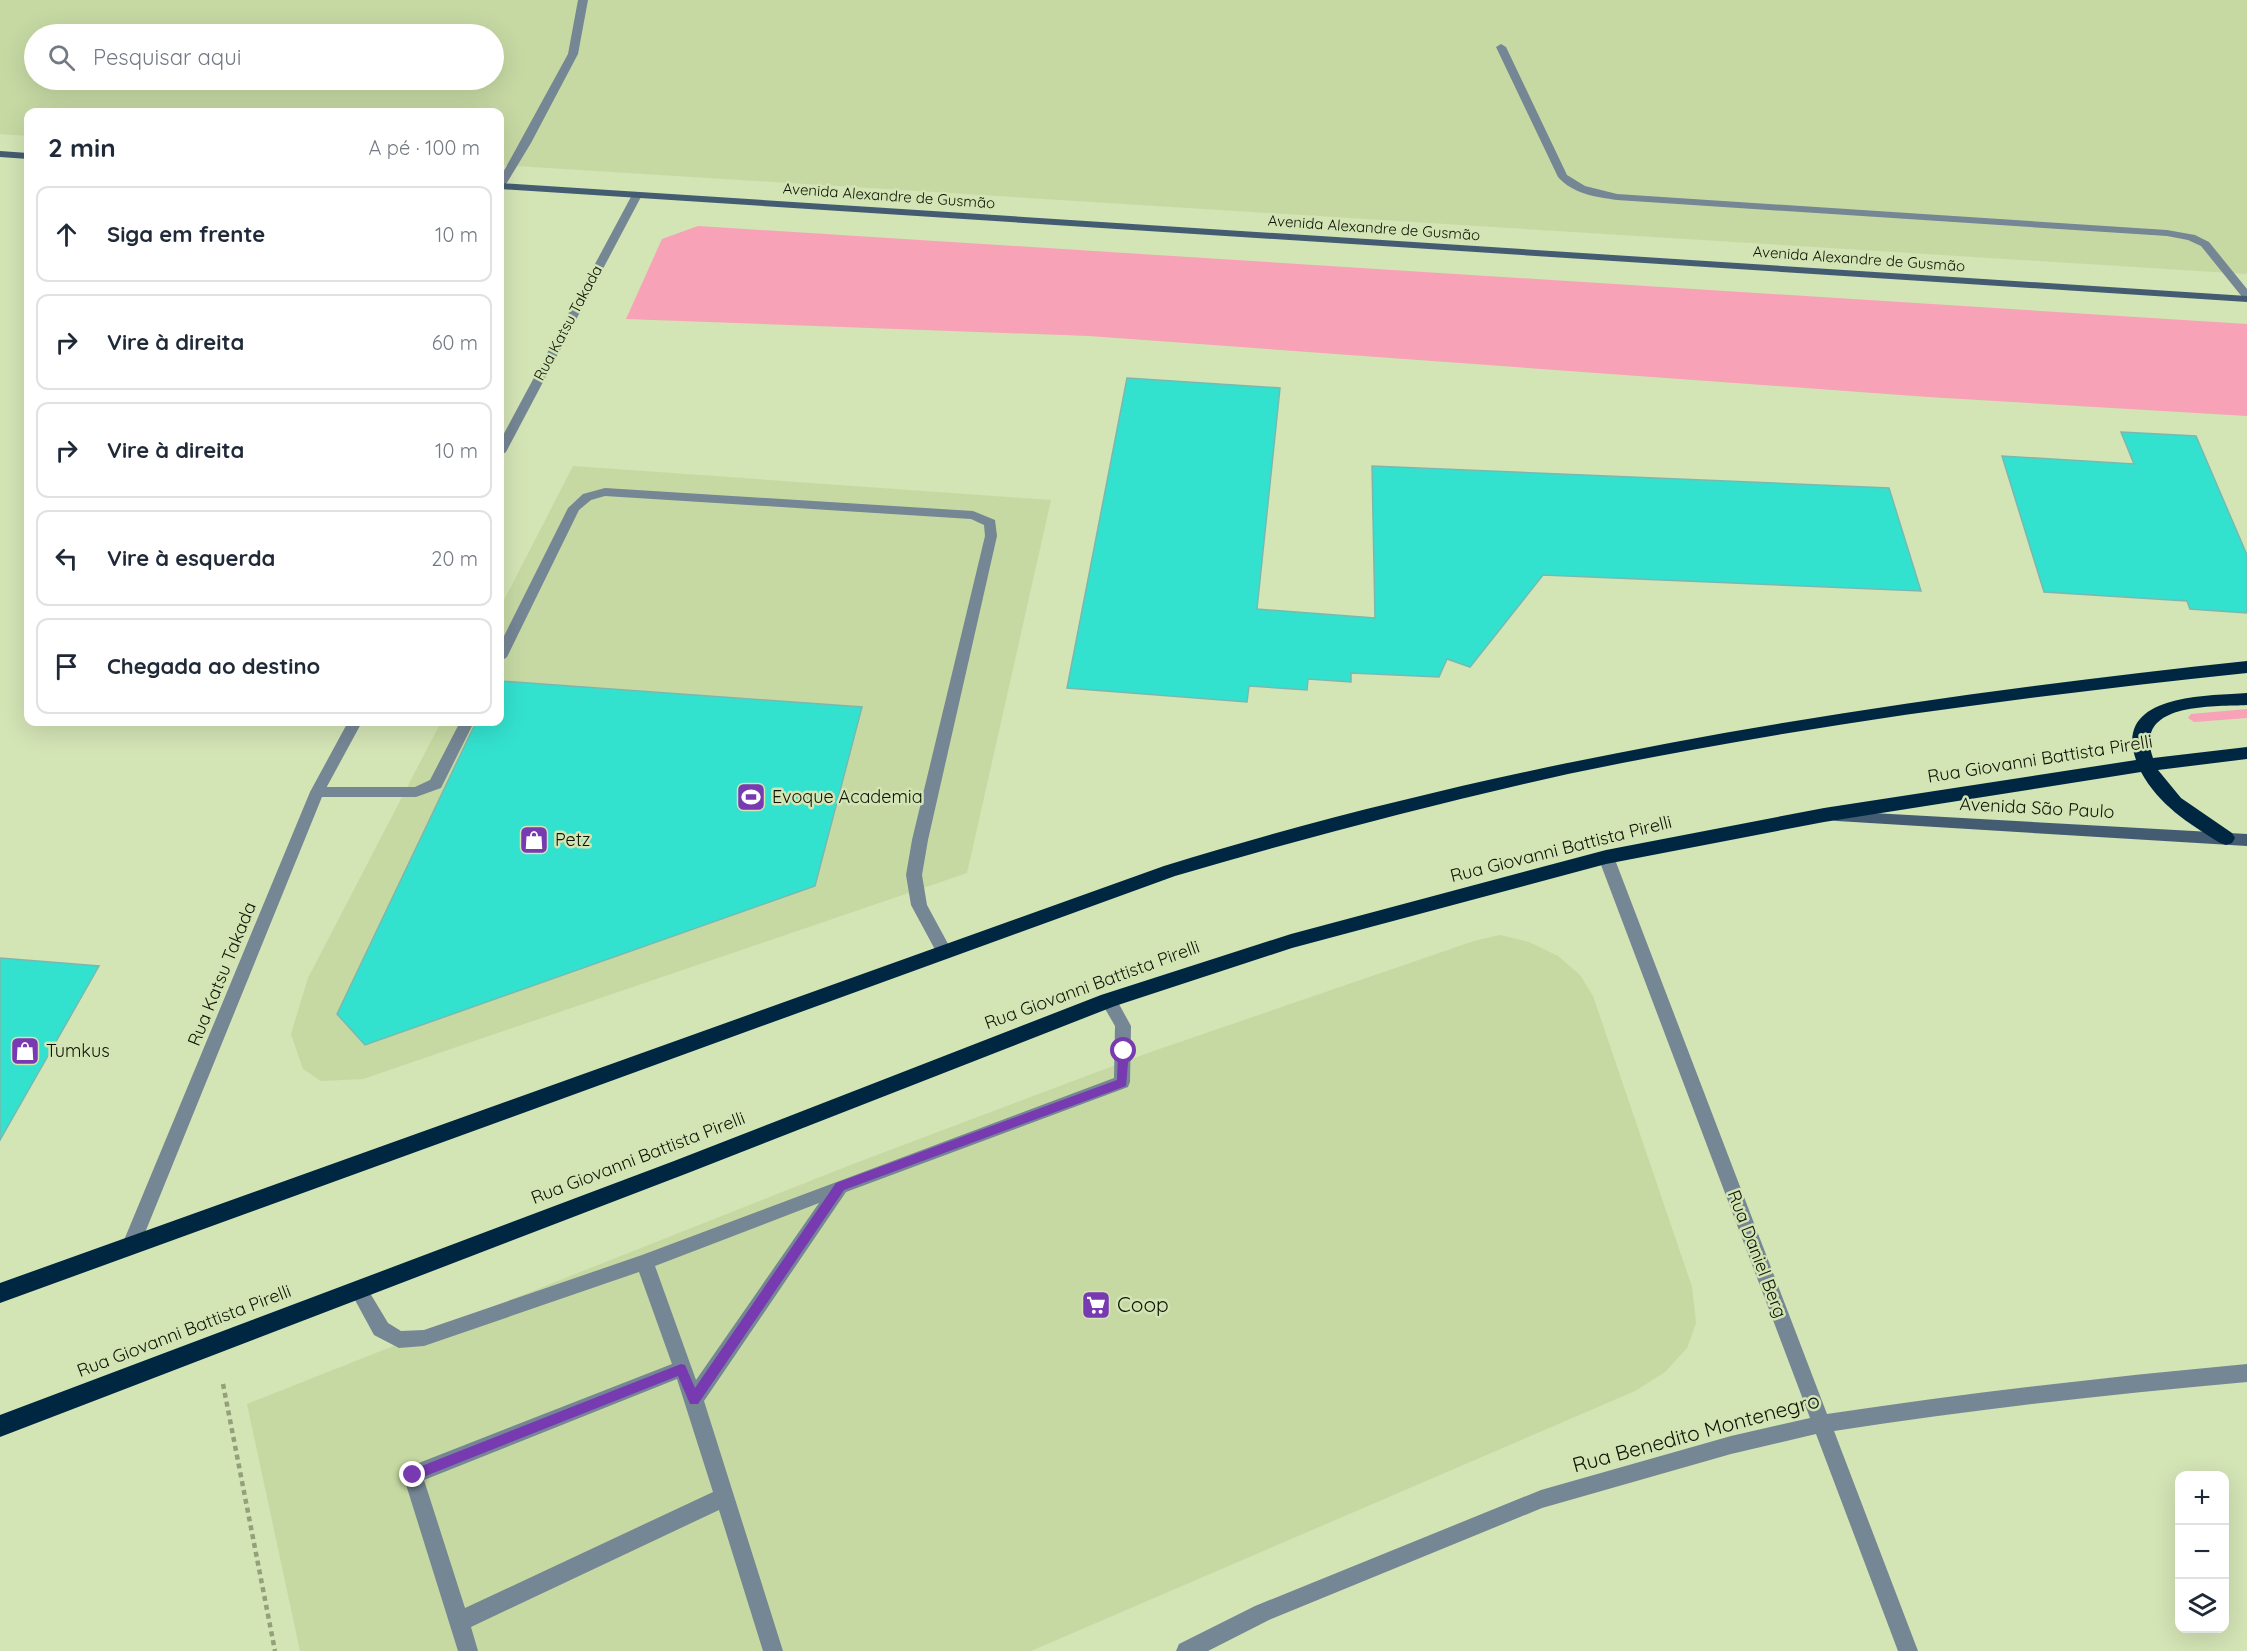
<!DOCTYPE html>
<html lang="pt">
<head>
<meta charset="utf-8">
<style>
  body { margin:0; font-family:Quicksand,sans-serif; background:#f6f6f7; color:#1f2937 }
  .controls { position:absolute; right:18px; bottom:18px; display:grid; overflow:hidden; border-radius:12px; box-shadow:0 6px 24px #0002 }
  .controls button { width:54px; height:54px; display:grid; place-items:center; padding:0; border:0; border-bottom:2px solid #e0e1e3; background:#fff; color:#1f2937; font:30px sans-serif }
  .stop { position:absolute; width:18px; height:18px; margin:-14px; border:4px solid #773ab0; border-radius:50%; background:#fff }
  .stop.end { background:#773ab0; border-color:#fff; box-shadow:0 2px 6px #0008 }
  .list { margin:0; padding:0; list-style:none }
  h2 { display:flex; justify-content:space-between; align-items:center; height:78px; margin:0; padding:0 24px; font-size:26px }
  h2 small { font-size:20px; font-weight:400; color:#747a83 }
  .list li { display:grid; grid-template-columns:39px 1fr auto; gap:18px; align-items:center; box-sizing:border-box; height:96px; margin:0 12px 12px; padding:0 12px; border:2px solid #e0e1e3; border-radius:12px }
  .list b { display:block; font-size:22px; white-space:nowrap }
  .list em { font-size:20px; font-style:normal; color:#747a83 }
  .icon { flex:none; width:33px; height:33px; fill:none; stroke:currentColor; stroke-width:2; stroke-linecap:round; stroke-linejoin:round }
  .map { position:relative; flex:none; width:2247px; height:1651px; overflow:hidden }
  .search { position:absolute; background:#fff; box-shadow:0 6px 24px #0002; left:24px; top:24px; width:480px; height:66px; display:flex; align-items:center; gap:15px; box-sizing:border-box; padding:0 21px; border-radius:33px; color:#747a83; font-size:22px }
  .panel { position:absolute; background:#fff; box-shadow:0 6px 24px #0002; left:24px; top:108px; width:480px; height:618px; border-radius:12px }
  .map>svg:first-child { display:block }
  .built { fill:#c6d9a3; fill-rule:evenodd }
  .green { fill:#f7a2b6 }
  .building { fill:#33e1cf; stroke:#7ab8af; stroke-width:1.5 }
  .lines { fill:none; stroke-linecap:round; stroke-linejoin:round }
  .path { stroke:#93a07b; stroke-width:4.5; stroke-dasharray:5 4; stroke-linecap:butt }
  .lane { fill:#758694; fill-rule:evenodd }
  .street { fill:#758694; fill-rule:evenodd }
  .secondary { fill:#445c71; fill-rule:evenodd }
  .highway { fill:#002741; fill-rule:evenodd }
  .route { fill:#773ab0 }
  .labels { text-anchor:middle; stroke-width:5; stroke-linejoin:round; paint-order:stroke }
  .far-street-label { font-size:15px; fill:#0d1303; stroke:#d3e4b5 }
  .street-label { font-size:18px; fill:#0d1303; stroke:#d3e4b5 }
  .poi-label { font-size:18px; fill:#0d1303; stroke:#d3e4b5; text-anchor:start }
  .near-poi-label { font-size:21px; fill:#0d1303; stroke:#d3e4b5; text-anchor:start }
  .near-street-label { font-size:21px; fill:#0d1303; stroke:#d3e4b5 }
</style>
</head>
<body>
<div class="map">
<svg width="2247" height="1651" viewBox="0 0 2247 1651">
  <rect width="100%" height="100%" fill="#d3e4b5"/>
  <!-- built -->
  <g class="built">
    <path d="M0 0H2247V274L500 165V112H28V136L0 134ZM34 34H494V80H34Z"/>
    <path d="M573 466 1051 500 967 873 363 1079 321 1081 303 1069 291 1034 308 978 441 722H500V608Z"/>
    <path d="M1500 935 1529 942 1558 956 1580 975 1593 996 1692 1287 1696 1323 1687 1348 1665 1372 1635 1391 1031 1651H300L247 1404 853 1164 1145 1054 1474 941Z"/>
  </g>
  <!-- green -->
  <g class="green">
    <path d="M698 226 2247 324V416L1928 397 1089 336 626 319 662 239Z"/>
    <path d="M2247 709V718L2194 722 2188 718 2191 714Z"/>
  </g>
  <!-- building -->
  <g class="building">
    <path d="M1127 378 1280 388 1257 609 1375 618 1372 466 1889 488 1921 591 1543 575 1470 667 1447 659 1439 677 1351 673V682L1308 679 1307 690 1249 686 1247 702 1067 688Z"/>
    <path d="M2121 432 2196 436 2247 555V613L2190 609 2187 601 2044 592 2002 456 2134 464Z"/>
    <path d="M500 681 862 707 815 886 365 1045 337 1014 476 722H500Z"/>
    <path d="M0 958 99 966 0 1140Z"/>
  </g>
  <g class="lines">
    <!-- path -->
    <path class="path" d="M223 1384 275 1651"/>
    <!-- lane -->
    <g class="lane">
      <path d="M578 0H588L578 54 531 143 505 186 500 189V178L568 54Z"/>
      <path d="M1501 44 1506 47 1567 175 1585 186 1617 194 2167 230 2195 235 2209 242 2247 289V299L2243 298 2201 246 2188 240 2167 236 1617 200C1596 197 1573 194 1558 177L1496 47Z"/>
      <path d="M605 488 973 511 995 520 997 536 928 840 922 875 927 905 953 953 951 957 945 959 939 957 911 905 906 875 912 840 985 536 984 525 971 519 605 496 591 500 579 510 507 657 500 662V644L568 508 583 494Z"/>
      <path d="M460 722H474L441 788 416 797H317L310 792 317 787H415L430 780Z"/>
      <path d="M1108 994 1114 995 1131 1026 1130 1082 1128 1087 846 1192 704 1401 783 1651H763L719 1510 471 1627 478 1651H458L403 1475 406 1468 672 1364 639 1272 424 1346 399 1348 374 1335 349 1289 352 1283 358 1281 364 1283 388 1323 401 1331 424 1330 642 1255 1114 1078 1115 1026 1100 1000 1102 995ZM819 1203 696 1380 655 1266ZM677 1379 713 1492 465 1608 424 1480Z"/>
    </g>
    <!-- street -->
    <g class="street">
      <path d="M637 192 642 195 506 452 500 456V441L632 195Z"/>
      <path d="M348 722H362L324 792 140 1245 137 1251 131 1253 125 1251 122 1245 310 792Z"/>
      <path d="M1606 851 1611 853 1614 857 1827 1414C1967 1393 2106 1377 2247 1364V1382C2109 1394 1971 1410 1834 1431L1918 1651H1898L1816 1434 1731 1454 1542 1508 1269 1620 1208 1651H1176L1179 1644 1255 1606 1541 1490 1731 1436 1810 1418 1598 857 1601 853Z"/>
    </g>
    <!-- secondary -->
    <g class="secondary">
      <path d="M0 151 28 153V159L0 157Z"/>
      <path d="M500 183 2247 296V302L500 189Z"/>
      <path d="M1837 811 2247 834V846L1837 821 1832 820 1830 816 1832 812Z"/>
    </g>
    <!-- highway -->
    <g class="highway">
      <path d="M2247 661V673C2019 697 1792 727 1568 774 1436 803 1305 838 1175 876L0 1303V1283L1164 866C1516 757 1881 700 2247 661Z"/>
      <path d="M2247 693V705C2212 707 2133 702 2153 758L2247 747V759L2158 770 2181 798 2232 833 2235 838 2232 843 2226 845 2220 843C2188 823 2159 805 2141 772L1824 822 1606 864 1292 948 1115 1006 688 1173 0 1437V1415L674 1161 1101 995 1291 934 1606 850 1824 808 2136 760C2113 694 2205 696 2247 693Z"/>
    </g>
  </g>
  <!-- route -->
  <path class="route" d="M1124 1046 1129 1051 1126 1086 844 1190 698 1404H690L678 1376 413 1481 409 1480 407 1475 409 1471 681 1364 685 1365 695 1388 836 1183 1117 1080 1118 1051Z"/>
  <!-- icons -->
  <defs>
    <g id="stadium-square" transform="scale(1.5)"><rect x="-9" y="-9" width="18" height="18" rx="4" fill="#773ab0" stroke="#d3e4b5"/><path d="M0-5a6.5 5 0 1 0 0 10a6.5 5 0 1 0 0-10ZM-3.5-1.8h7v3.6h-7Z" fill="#fff"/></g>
    <g id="shop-square" transform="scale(1.5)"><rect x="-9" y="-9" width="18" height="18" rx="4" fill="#773ab0" stroke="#d3e4b5"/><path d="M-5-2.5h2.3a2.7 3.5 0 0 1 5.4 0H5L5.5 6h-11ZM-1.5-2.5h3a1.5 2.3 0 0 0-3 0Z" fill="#fff"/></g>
    <g id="supermarket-square" transform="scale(1.5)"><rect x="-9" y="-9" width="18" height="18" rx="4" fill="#773ab0" stroke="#d3e4b5"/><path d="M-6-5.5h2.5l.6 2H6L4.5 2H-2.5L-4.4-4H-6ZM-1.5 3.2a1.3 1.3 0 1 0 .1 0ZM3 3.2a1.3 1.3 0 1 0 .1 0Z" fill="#fff"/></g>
  </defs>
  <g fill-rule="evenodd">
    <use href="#stadium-square" x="751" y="797"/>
    <use href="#shop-square" x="534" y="840"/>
    <use href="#shop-square" x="25" y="1051"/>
    <use href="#supermarket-square" x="1096" y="1305"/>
  </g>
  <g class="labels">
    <!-- far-street labels -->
    <g class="far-street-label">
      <text transform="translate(889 196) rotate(4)" y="5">Avenida Alexandre de Gusmão</text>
      <text transform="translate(1374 228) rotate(4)" y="5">Avenida Alexandre de Gusmão</text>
      <text transform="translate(1859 259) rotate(4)" y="5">Avenida Alexandre de Gusmão</text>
      <text transform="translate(568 323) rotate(-62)" y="5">Rua Katsu Takada</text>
    </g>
    <!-- street labels -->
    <g class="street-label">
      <text transform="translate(2040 759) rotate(-9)" y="6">Rua Giovanni Battista Pirelli</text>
      <text transform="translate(2037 808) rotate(3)" y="6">Avenida São Paulo</text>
      <text transform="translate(1561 849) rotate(-14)" y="6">Rua Giovanni Battista Pirelli</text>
      <text transform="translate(222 974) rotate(-68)" y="6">Rua Katsu Takada</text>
      <text transform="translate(1092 985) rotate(-20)" y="6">Rua Giovanni Battista Pirelli</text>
      <text transform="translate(638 1158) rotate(-21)" y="6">Rua Giovanni Battista Pirelli</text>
      <text transform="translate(1757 1254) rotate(69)" y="6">Rua Daniel Berg</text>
      <text transform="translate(184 1331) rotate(-21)" y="6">Rua Giovanni Battista Pirelli</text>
    </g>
    <!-- poi labels -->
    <g class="poi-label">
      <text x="772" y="803">Evoque Academia</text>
      <text x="555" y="846">Petz</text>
      <text x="46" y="1057">Tumkus</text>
    </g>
    <!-- near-poi labels -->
    <g class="near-poi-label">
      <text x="1117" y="1312">Coop</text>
    </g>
    <!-- near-street labels -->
    <g class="near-street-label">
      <text transform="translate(1696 1433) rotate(-15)" y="7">Rua Benedito Montenegro</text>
    </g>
  </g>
</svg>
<div class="controls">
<button>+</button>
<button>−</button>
<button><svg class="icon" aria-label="layers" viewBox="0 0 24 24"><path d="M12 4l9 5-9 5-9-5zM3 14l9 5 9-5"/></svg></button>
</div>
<div class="stop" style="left:1124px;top:1051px"></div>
<div class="stop end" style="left:413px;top:1475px"></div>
<div class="search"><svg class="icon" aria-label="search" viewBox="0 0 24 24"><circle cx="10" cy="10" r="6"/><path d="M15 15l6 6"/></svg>Pesquisar aqui</div>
<section class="panel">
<h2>2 min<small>A pé · 100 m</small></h2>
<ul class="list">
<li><svg class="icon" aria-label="ahead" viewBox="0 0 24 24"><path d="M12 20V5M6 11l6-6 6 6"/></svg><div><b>Siga em frente</b></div><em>10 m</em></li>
<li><svg class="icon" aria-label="right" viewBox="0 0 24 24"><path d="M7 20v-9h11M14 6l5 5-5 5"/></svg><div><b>Vire à direita</b></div><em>60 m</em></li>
<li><svg class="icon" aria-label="right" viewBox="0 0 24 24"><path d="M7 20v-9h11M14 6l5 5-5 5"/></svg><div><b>Vire à direita</b></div><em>10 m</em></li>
<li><svg class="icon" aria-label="left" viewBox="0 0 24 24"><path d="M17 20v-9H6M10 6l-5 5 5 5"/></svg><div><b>Vire à esquerda</b></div><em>20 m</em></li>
<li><svg class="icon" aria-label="arrive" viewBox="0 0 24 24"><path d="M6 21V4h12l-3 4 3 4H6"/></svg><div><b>Chegada ao destino</b></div></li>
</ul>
</section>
</div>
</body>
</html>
